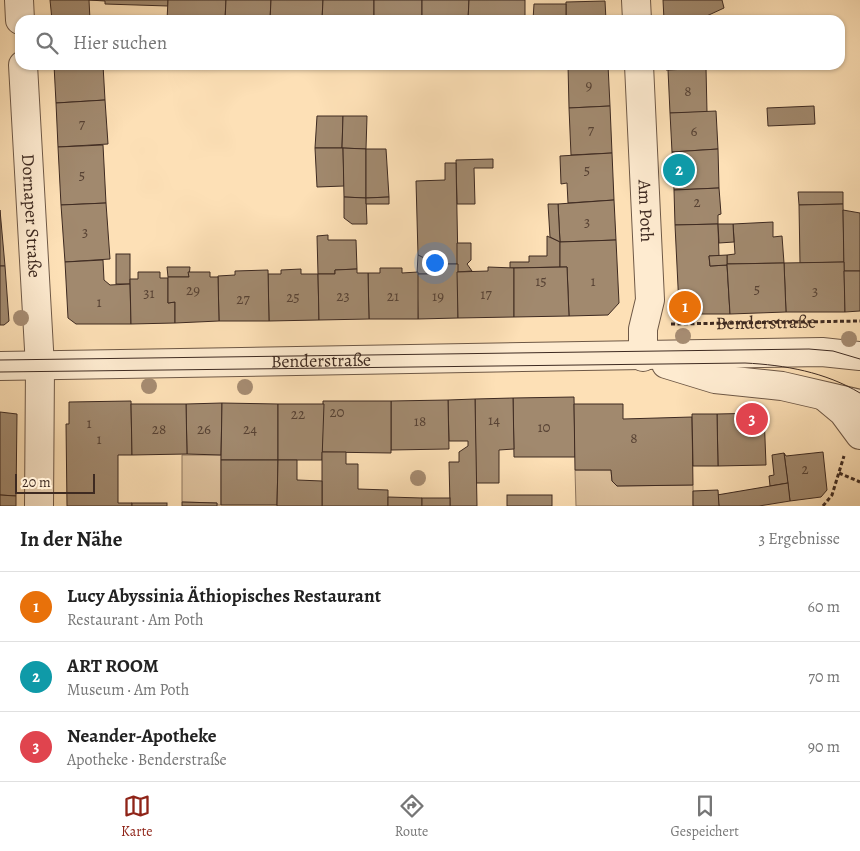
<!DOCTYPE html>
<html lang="de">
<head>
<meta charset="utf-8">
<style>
  body { margin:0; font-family:Alegreya,serif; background:#f6f6f6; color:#222 }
  .scale { position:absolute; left:15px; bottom:12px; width:80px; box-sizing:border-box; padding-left:5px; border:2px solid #3e2a21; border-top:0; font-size:14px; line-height:18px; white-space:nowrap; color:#3e2a21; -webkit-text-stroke:4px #feebd0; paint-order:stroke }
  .you { position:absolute; left:434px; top:262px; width:18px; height:18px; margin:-12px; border:4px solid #fff; border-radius:50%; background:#1a73e8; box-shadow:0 0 0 8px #1a73e833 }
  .badge { display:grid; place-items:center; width:32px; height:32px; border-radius:50%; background:#8f2418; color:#fff; font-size:16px; font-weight:700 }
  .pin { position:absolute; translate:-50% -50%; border:2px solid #fff; box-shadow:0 1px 5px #0006 }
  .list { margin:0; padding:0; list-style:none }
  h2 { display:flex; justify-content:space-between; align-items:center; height:65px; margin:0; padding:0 20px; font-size:21px }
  h2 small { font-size:16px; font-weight:400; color:#767676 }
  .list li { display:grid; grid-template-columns:32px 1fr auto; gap:15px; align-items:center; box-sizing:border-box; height:70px; padding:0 20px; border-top:1px solid #e0e0e0 }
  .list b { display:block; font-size:19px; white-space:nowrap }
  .list p { margin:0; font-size:16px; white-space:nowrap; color:#767676 }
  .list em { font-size:16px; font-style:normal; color:#767676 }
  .icon { flex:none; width:28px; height:28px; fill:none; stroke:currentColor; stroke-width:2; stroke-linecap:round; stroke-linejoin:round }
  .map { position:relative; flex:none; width:860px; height:506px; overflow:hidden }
  .search { position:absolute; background:#fff; box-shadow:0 1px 4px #0004; left:15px; right:15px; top:15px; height:55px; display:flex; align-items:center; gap:12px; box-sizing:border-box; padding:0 18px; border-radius:15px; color:#767676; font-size:19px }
  .sheet { height:275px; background:#fff }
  nav { display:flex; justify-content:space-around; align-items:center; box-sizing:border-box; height:70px; border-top:1px solid #e0e0e0; background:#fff; font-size:14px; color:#767676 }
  nav a { display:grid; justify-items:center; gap:2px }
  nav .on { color:#8f2418 }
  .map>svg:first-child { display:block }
  .green { fill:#ddc19d; stroke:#8e765f }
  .building { fill:#a1896e; stroke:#3e2a21 }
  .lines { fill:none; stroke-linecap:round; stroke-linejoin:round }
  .minor-casing { stroke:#6e5846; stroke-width:30 }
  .path { stroke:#3e2a21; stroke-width:3; stroke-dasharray:4 2.5; stroke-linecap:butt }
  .minor { stroke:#feebd0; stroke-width:28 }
  .tram { stroke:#3e2a21; stroke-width:1 }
  .tree { fill:#a68c72 }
  .labels { text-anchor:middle; stroke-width:4; stroke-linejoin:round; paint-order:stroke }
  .number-label { font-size:15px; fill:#574234 }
  .street-label { font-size:18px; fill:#3e2a21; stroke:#feebd0 }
</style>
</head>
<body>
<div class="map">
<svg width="860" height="506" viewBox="0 0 860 506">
  <rect width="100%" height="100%" fill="#fde0b6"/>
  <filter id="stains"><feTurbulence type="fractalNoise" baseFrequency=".004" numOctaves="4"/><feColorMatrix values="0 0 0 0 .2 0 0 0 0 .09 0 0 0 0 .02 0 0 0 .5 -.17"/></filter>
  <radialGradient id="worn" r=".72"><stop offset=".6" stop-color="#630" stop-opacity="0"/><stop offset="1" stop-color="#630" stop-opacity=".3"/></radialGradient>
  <!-- green -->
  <g class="green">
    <path d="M182 455H221V505H217V503L182 502Z"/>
    <path d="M575 470H611L612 481 617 486 693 485V506H576Z"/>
  </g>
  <!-- building -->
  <g class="building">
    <path d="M50 0H89L90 20H52Z"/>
    <path d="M89 0H168V6L105 4V1Z"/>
    <path d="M168 0H226L225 20H167Z"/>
    <path d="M226 0H271L270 20H225Z"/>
    <path d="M271 0H323L322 20H270Z"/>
    <path d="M323 0H374V20H322Z"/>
    <rect x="374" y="0" width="48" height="20"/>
    <path d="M422 0H469L468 20H422Z"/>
    <path d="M469 0H525V20H468Z"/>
    <path d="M663 0H722L724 8 698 20H664Z"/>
    <path d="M605 1 606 20H566V2Z"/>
    <path d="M534 4H566V20H533Z"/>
    <path d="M54 65H103L105 100 56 103Z"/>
    <path d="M568 65H608L610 106 569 108Z"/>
    <path d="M666 65H705L706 68 666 70Z"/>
    <path d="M706 68 707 112 670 113 668 70Z"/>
    <path d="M105 100 108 144 58 147 56 103Z"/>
    <path d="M610 106 612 153 571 155 569 108Z"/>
    <path d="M814 106 815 124 768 126 767 108Z"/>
    <path d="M716 111 718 149 672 152 670 113Z"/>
    <path d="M317 116H343L342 148H315Z"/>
    <path d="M343 116H367L366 149 342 148Z"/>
    <path d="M103 145 106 203 61 205 58 147Z"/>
    <path d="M315 148H343L344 186 317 187Z"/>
    <path d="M343 148 366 149V198L344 197Z"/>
    <path d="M366 149H386L389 197 366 198Z"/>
    <path d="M718 149 719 188 674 190 672 152Z"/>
    <path d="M612 153 614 200 568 203 567 183 561 184 560 156Z"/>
    <path d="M493 159V168H474L475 204H457L456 160Z"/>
    <path d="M445 163H456L458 264H436L418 255 416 181 445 180Z"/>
    <path d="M719 188 721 214 718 215V224L675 225 674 190Z"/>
    <path d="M798 192H843V204L799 205Z"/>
    <path d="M344 197 366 198 367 224H352L344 218Z"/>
    <path d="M389 197V204H366V198Z"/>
    <path d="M614 200 616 240 560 242 558 204Z"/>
    <path d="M106 203 110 259 65 262 61 205Z"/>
    <path d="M548 204H558L560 242 550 237Z"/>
    <path d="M843 204 844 262 800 263 799 205Z"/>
    <path d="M0 210 5 266H0Z"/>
    <path d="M843 210 860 213V271H844Z"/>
    <path d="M773 222V237L782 236 784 263 727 264V255L735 254 733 224Z"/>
    <path d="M718 224 719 256H709L710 266 727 265 730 314H686L679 307 675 225Z"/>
    <path d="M718 224H733L734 242 719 243Z"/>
    <path d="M328 235V240H356L357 269 335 270V274H318L317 236Z"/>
    <path d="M547 236 560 242V267L510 268V262H529V256H547Z"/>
    <path d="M616 240 619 303 608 315 569 316 567 267H560V242Z"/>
    <path d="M457 243H471V260L467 264 472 271 457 272Z"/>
    <rect x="116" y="254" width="14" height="30"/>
    <path d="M418 255 436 264 431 267V274H417Z"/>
    <path d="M727 255V265L710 266 709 256Z"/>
    <path d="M103 260 104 280 110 285 130 284 131 324H76L68 318 65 262Z"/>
    <path d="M844 262 845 312H786L784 263Z"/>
    <path d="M784 263 786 312 730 314 727 264Z"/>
    <path d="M436 264H458V318L418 319 417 274H431V267Z"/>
    <path d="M0 266H5L9 321 4 325H0Z"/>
    <path d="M167 267H190L189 277H168Z"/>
    <path d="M488 267 514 268V317L458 318 457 272 488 271Z"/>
    <path d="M567 267 569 316 514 317V268Z"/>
    <path d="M380 268H402V273L418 272V319H369L368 273H380Z"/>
    <path d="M301 269V274H318L319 320 269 321 268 274H281V270Z"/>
    <path d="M357 269V273H368L369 319 319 320 318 274H335V270Z"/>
    <path d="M268 270 269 321H219L218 276 235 275V271Z"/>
    <path d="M844 271H860V311L845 312Z"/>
    <path d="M138 272H160V278H168V303L175 302V323L131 324 130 279H138Z"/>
    <path d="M188 272H210V277H218L219 321 175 323V302L168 303V277H189Z"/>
    <path d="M574 397 575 457H514L513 398Z"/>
    <path d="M513 398 514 449 499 450V483H476L475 399Z"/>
    <path d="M475 399 477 506H450L449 462H459V452L468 446V441H449L448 400Z"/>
    <path d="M448 400 449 449 391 450V401Z"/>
    <path d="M131 401 132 455H118V503H132V506H67L66 424H69V402Z"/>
    <path d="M323 401H391V453L322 452Z"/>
    <path d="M222 403 221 455 187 454 186 404Z"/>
    <path d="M222 403 278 404V460H221Z"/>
    <path d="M131 404H186L187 454 132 455Z"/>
    <path d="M278 404H324L322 460H278Z"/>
    <path d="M574 404H623V419L692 417 693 485 617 486 612 481 611 470H575Z"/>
    <path d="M0 412 17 414 16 496 0 495Z"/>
    <path d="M764 413 766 465 718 466 717 414Z"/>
    <path d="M692 414H717L718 466H693Z"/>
    <path d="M322 452H346V464H358V489L388 490V506H322Z"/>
    <path d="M823 452 827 490 821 497 790 501 784 453 786 456Z"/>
    <path d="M784 453 788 483 770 486 769 476 774 475 772 455Z"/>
    <path d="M221 460H278L277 505H221Z"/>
    <path d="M278 460H297V480L322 481V506H277Z"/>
    <path d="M788 483 790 501 759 506H719L717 495Z"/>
    <path d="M718 490 719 506H693V491Z"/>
    <path d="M0 495 16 496V506H0Z"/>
    <rect x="507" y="495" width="45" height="11"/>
    <path d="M388 497 422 498V506H388Z"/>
    <rect x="422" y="498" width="28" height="8"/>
    <path d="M182 502 217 503V506H182Z"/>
    <rect x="132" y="503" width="35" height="3"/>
  </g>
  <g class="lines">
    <!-- minor casing -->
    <g class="minor-casing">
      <g id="minor">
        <path d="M19 0 20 20"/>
        <path d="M636 0 637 20"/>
        <path id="s2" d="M23 65 40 367 39 506"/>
        <path id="s3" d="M639 65 650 300 643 329V357"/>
        <path d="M666 364 715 379 782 386 860 404"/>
        <path id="s4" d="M0 366 822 352 860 356"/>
        <path d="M825 397 843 412 860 435"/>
      </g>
    </g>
    <!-- path -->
    <g class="path">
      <path id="s1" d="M671 324 860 321"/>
      <path d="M839 473 860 482"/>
      <path d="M823 506 832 495 844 456"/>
    </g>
    <!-- minor -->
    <use href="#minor" class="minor"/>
    <!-- tram -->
    <g class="tram">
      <path d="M0 360 809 349 833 351 860 359"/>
      <path d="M0 372 745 363C785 365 825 372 860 393"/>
    </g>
  </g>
  <!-- trees -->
  <g class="tree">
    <circle cx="21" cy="318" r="8"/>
    <circle cx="683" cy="336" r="8"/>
    <circle cx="849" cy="339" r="8"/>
    <circle cx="149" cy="386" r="8"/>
    <circle cx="245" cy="387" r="8"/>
    <circle cx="418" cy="478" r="8"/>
  </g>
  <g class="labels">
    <!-- number labels -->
    <g class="number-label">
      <text x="589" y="90">9</text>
      <text x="688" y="96">8</text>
      <text x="82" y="129">7</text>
      <text x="591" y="135">7</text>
      <text x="694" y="136">6</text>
      <text x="587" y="175">5</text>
      <text x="82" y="180">5</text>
      <text x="697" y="207">2</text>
      <text x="587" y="227">3</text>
      <text x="85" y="237">3</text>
      <text x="541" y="286">15</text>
      <text x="593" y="286">1</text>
      <text x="757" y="294">5</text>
      <text x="193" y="295">29</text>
      <text x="815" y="296">3</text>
      <text x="149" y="298">31</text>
      <text x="486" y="299">17</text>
      <text x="343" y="301">23</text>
      <text x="393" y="301">21</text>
      <text x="438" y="301">19</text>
      <text x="293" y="302">25</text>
      <text x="243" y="304">27</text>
      <text x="99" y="307">1</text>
      <text x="337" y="417">20</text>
      <text x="298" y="419">22</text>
      <text x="494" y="425">14</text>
      <text x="420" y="426">18</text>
      <text x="89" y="428">1</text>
      <text x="544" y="432">10</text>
      <text x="159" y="434">28</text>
      <text x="204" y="434">26</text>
      <text x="250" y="434">24</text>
      <text x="634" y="443">8</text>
      <text x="99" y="444">1</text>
      <text x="805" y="474">2</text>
    </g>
    <!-- street labels -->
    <g class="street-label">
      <text dy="6" stroke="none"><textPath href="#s3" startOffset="146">Am Poth</textPath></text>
      <text dy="6" stroke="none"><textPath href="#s2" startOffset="151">Dornaper Straße</textPath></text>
      <text dy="6" stroke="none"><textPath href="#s1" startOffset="95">Benderstraße</textPath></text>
      <text dy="6" stroke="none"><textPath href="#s4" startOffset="321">Benderstraße</textPath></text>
    </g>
  </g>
  <rect width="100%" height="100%" filter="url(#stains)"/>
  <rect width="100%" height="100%" fill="url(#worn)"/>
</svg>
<div class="scale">20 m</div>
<div class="you"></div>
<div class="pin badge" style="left:685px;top:307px;background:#e8710a">1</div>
<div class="pin badge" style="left:679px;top:170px;background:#0f9aa8">2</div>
<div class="pin badge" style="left:752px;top:419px;background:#e0444e">3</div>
<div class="search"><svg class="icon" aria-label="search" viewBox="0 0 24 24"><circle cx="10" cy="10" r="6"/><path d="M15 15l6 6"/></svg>Hier suchen</div>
</div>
<section class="sheet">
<h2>In der Nähe<small>3 Ergebnisse</small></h2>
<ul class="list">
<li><span class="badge" style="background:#e8710a">1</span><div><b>Lucy Abyssinia Äthiopisches Restaurant</b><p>Restaurant · Am Poth</p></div><em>60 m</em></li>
<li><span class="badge" style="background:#0f9aa8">2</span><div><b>ART ROOM</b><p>Museum · Am Poth</p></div><em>70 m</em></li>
<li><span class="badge" style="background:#e0444e">3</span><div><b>Neander-Apotheke</b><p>Apotheke · Benderstraße</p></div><em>90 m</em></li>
</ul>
</section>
<nav>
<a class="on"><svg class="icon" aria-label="map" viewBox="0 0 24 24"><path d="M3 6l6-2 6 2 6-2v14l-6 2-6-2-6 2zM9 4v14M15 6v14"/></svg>Karte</a>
<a><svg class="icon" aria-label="directions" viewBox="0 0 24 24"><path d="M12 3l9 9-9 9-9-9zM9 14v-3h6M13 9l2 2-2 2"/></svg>Route</a>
<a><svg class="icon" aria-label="saved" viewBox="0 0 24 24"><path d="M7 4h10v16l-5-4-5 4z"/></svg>Gespeichert</a>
</nav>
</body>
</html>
